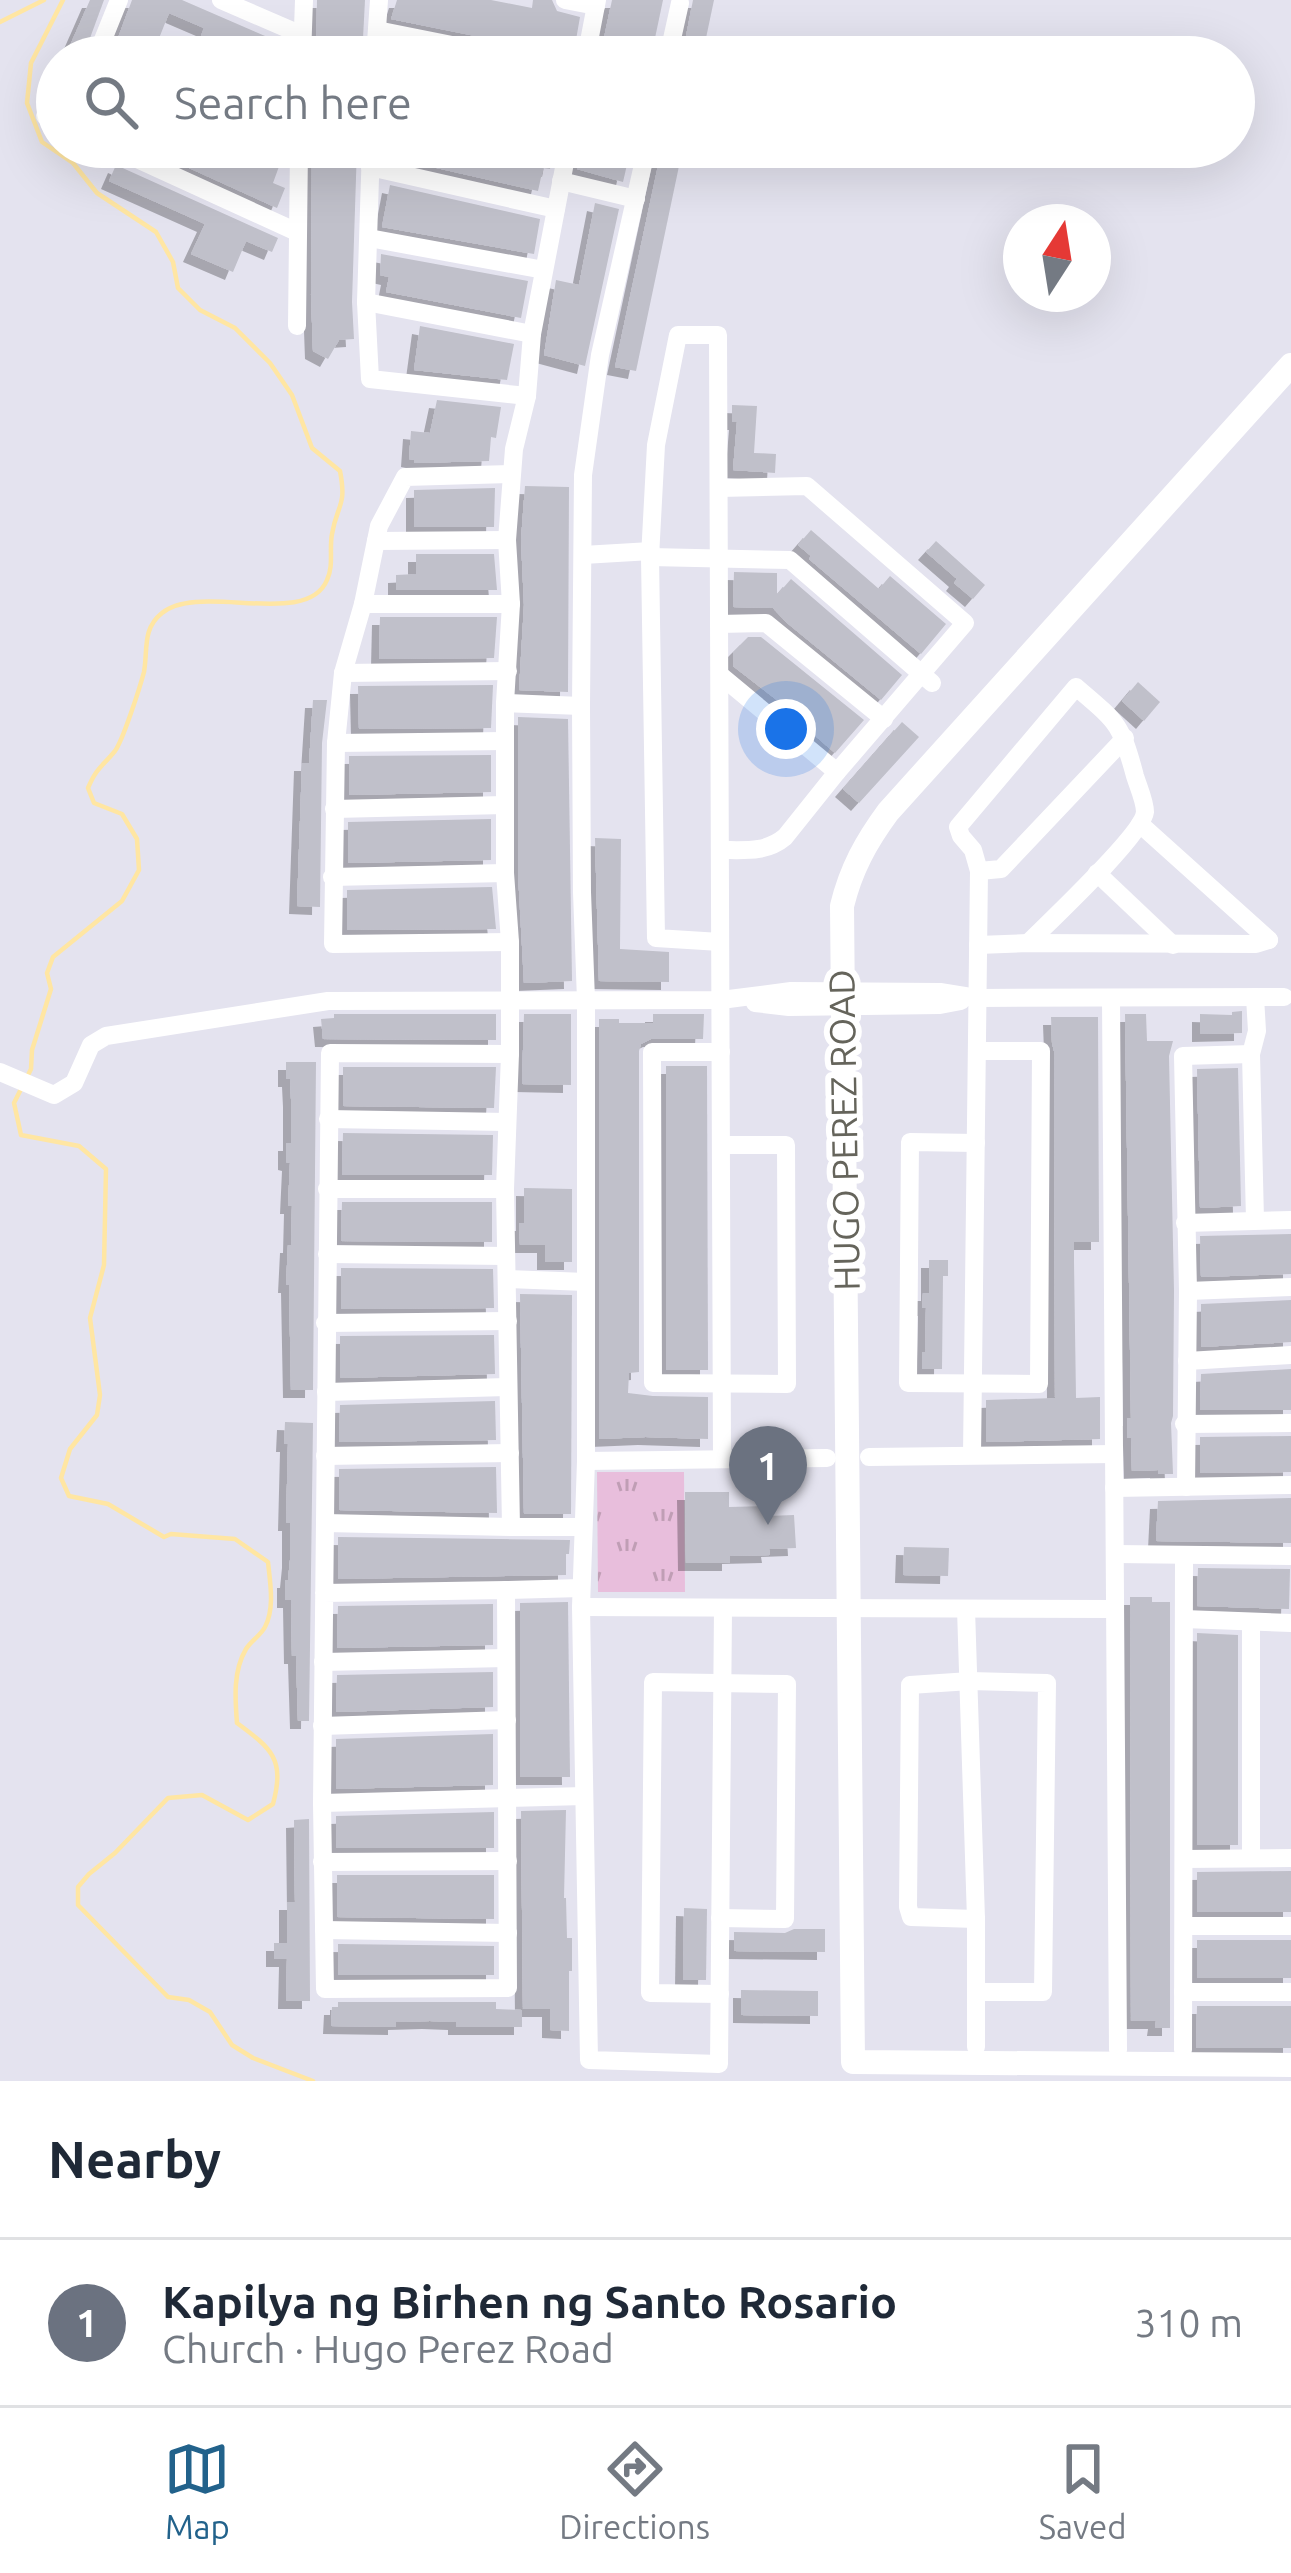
<!DOCTYPE html>
<html lang="en">
<head>
<meta charset="utf-8">
<style>
  body { margin:0; font-family:Ubuntu,sans-serif; background:#f6f6f7; color:#1f2937 }
  .compass { position:absolute; left:1003px; top:204px; width:108px; height:108px; border-radius:50%; background:#fff; box-shadow:0 12px 48px #0002; rotate:12deg }
  .you { position:absolute; left:786px; top:729px; width:42px; height:42px; margin:-30px; border:9px solid #fff; border-radius:50%; background:#1a73e8; box-shadow:0 0 0 18px #1a73e833 }
  .badge { display:grid; place-items:center; width:78px; height:78px; border-radius:50%; background:#22628b; color:#fff; font-size:39px; font-weight:700 }
  .pin { position:absolute; translate:-50% -99px; filter:drop-shadow(0 3px 6px #0008) }
  .pin::after { content:''; position:absolute; top:63px; width:42px; height:36px; background:inherit; clip-path:polygon(0 0,100% 0,50% 100%) }
  .list { margin:0; padding:0; list-style:none }
  h2 { display:flex; justify-content:space-between; align-items:center; height:156px; margin:0; padding:0 48px; font-size:51px }
  h2 small { font-size:39px; font-weight:400; color:#747a83 }
  .list li { display:grid; grid-template-columns:78px 1fr auto; gap:36px; align-items:center; box-sizing:border-box; height:168px; padding:0 48px; border-top:3px solid #e0e1e3 }
  .list b { display:block; font-size:45px; white-space:nowrap }
  .list p { margin:0; font-size:39px; white-space:nowrap; color:#747a83 }
  .list em { font-size:39px; font-style:normal; color:#747a83 }
  .icon { flex:none; width:66px; height:66px; fill:none; stroke:currentColor; stroke-width:2; stroke-linecap:round; stroke-linejoin:round }
  .map { position:relative; flex:none; width:1291px; height:2081px; overflow:hidden }
  .search { position:absolute; background:#fff; box-shadow:0 12px 48px #0002; left:36px; right:36px; top:36px; height:132px; display:flex; align-items:center; gap:30px; box-sizing:border-box; padding:0 42px; border-radius:66px; color:#747a83; font-size:45px }
  .sheet { height:324px; background:#fff }
  nav { display:flex; justify-content:space-around; align-items:center; box-sizing:border-box; height:168px; border-top:3px solid #e0e1e3; background:#fff; font-size:33px; color:#747a83 }
  nav a { display:grid; justify-items:center; gap:6px }
  nav .on { color:#22628b }
  .map>svg:first-child { display:block }
  .grass { fill:url(#grass-tufts) }
  .lines { fill:none; stroke-linecap:round; stroke-linejoin:round }
  .stream { stroke:#ffe6a3; stroke-width:4.5 }
  .building { fill:#c0c0ca; filter:url(#shadow) }
  .street { stroke:#fff; stroke-width:18 }
  .secondary { stroke:#fff; stroke-width:24 }
  .labels { text-anchor:middle; stroke-width:12; stroke-linejoin:round; paint-order:stroke }
  .street-label { font-size:36px; fill:#65645b; stroke:#fff }
</style>
</head>
<body>
<div class="map">
<svg width="1291" height="2081" viewBox="0 0 1291 2081">
  <defs>
    <pattern id="grass-tufts" width="24" height="20" patternUnits="userSpaceOnUse" patternTransform="scale(3)"><rect width="24" height="20" fill="#e8bedc"/><path d="M3 7l-1-3M5 7V3M7 7l1-3M15 17l-1-3M17 17v-4M19 17l1-3" fill="none" stroke="#c09eb5"/></pattern>
    <filter id="shadow"><feDropShadow dx="-8" dy="8" stdDeviation="0" flood-color="#0004"/></filter>
  </defs>
  <rect width="100%" height="100%" fill="#e4e3ef"/>
  <!-- grass -->
  <path class="grass" d="M597 1472H684L685 1592H598Z"/>
  <g class="lines">
    <!-- stream -->
    <g class="stream">
      <path d="M0 22 44 0"/>
      <path d="M26 1079 31 1069 32 1050 51 989 47 973 53 957 122 901 139 870 137 839 122 814 94 803 88 788C97 767 102 767 115 751 123 740 140 687 144 672 148 649 142 629 162 613 199 582 307 629 327 580 334 565 329 550 332 534 337 504 347 507 340 471L312 448 292 395 270 363 235 328 200 310 178 288 173 262 156 232 97 193 73 163 42 142 27 103 31 63 63 0"/>
      <path d="M21 1089 14 1103 21 1135 79 1146 106 1169 104 1265 90 1318 100 1395 97 1415 70 1449 61 1478 69 1496 108 1504 164 1537 171 1534 235 1539 268 1562C270 1582 275 1608 265 1627 261 1635 251 1641 246 1649 233 1671 235 1698 237 1723 272 1749 285 1759 273 1804L248 1820 202 1795 168 1798 115 1853 89 1874 78 1887V1905L168 1997 189 2000 210 2012 232 2045 253 2058 313 2081"/>
    </g>
  </g>
  <!-- building -->
  <g class="building">
    <path d="M90 0H104L83 57H65Z"/>
    <path d="M132 0H182L286 45 281 57H193L204 28 169 13 156 46 183 57H111Z"/>
    <path d="M317 0H365L362 57H316Z"/>
    <path d="M397 0H491L532 8 533 0H552L557 11 580 17 573 57H549L524 52 515 44 391 19Z"/>
    <path d="M612 0H663L651 57H600Z"/>
    <path d="M693 0H714L702 57H682Z"/>
    <path d="M143 147H199L198 151 210 156 209 158 234 168 242 147H276L285 150 273 183 285 188 277 208Z"/>
    <path d="M312 147H357L352 302 354 339 339 340 328 359 313 351 311 295Z"/>
    <path d="M384 147H551L554 148 550 169 543 168 538 191 384 156Z"/>
    <path d="M581 147H631L623 182 577 169Z"/>
    <path d="M662 147H683L636 371 615 367Z"/>
    <path d="M116 165 278 238 272 252 246 241 233 272 191 254 205 224 109 181Z"/>
    <path d="M390 185 540 219 534 254 382 227Z"/>
    <path d="M595 203 619 209 585 366 544 355 556 280 579 285Z"/>
    <path d="M381 254 528 281 521 318 386 292 389 277 380 275Z"/>
    <path d="M420 326 514 344 507 380 414 370Z"/>
    <path d="M437 400 501 407 496 438 491 437 489 461 414 463V460L409 459 411 431 430 433Z"/>
    <path d="M732 405 757 406 754 453 776 454 775 473 733 470 737 422H732Z"/>
    <path d="M525 486 569 487 568 692 519 690 524 605 521 540Z"/>
    <path d="M495 488 494 527H414V490Z"/>
    <path d="M811 530 879 589 890 576 946 624 921 654 809 559 811 556 798 545Z"/>
    <path d="M936 541 985 585 973 599 954 583 957 579 926 552Z"/>
    <path d="M416 554H494L497 590H396V575L416 574Z"/>
    <path d="M734 572 777 573V595L791 579 902 675 881 700 786 622 773 608 733 607Z"/>
    <path d="M380 617H497L494 658 379 659Z"/>
    <path d="M748 637H761L864 720 835 753 781 706 782 704 733 666V652Z"/>
    <path d="M1138 682 1160 702 1144 721 1122 701Z"/>
    <path d="M493 685 491 728 359 729 358 686Z"/>
    <path d="M313 700H327L322 743 320 907 297 906 302 763H309Z"/>
    <path d="M518 717 568 719 572 981 524 983 518 873Z"/>
    <path d="M902 722 919 737 859 803 843 789Z"/>
    <path d="M491 755V792L349 795V756Z"/>
    <path d="M491 819V860L348 863V822Z"/>
    <path d="M595 838 621 839 620 949 669 952V982L599 981Z"/>
    <path d="M492 887 496 929 347 930V890Z"/>
    <path d="M1242 1011V1033L1200 1034V1014L1232 1015V1012Z"/>
    <path d="M334 1014H496V1040L323 1039 321 1019 334 1018Z"/>
    <path d="M524 1014H571V1085L522 1084Z"/>
    <path d="M653 1014H704L703 1039H651L641 1044 639 1051V1372L629 1373 628 1393 653 1396 708 1397V1439L646 1437 599 1439V1019H619V1023H653Z"/>
    <path d="M1125 1014H1146L1147 1041H1173L1169 1056 1174 1291 1173 1416 1171 1423 1173 1474H1158V1470L1132 1471 1131 1438H1127V1418H1131Z"/>
    <path d="M1051 1017H1098L1099 1242H1074V1261L1076 1398 1100 1397V1439L986 1442V1400L1055 1398 1054 1051 1052 1043Z"/>
    <path d="M286 1062H316L313 1390H291L289 1285H286L288 1245H291L292 1206H288L290 1163 286 1162V1143H291V1099L290 1079H286Z"/>
    <path d="M666 1066H707L708 1370H666Z"/>
    <path d="M343 1067H496L494 1108 343 1106Z"/>
    <path d="M1238 1068 1241 1206 1200 1208 1197 1069Z"/>
    <path d="M343 1133 493 1135 492 1175H342Z"/>
    <path d="M524 1188 572 1189V1262H545V1245H520L519 1223H524Z"/>
    <path d="M342 1202H492V1242L341 1241Z"/>
    <path d="M1291 1234V1274L1201 1277 1200 1236Z"/>
    <path d="M929 1260H948V1276H943L942 1369H922V1352H925L926 1308H922L923 1293H929Z"/>
    <path d="M341 1268 493 1269 494 1308 341 1309Z"/>
    <path d="M520 1294 572 1295 571 1514H524Z"/>
    <path d="M1291 1300V1342L1201 1347V1304Z"/>
    <path d="M494 1335 495 1374 340 1378V1336Z"/>
    <path d="M1291 1369V1410H1200L1201 1374Z"/>
    <path d="M495 1401 496 1440 339 1442 340 1405Z"/>
    <path d="M285 1422 313 1423 309 1721H298L296 1656H292L291 1600H285V1580H288L290 1560V1523H286L288 1444H284Z"/>
    <path d="M1291 1436V1472L1200 1473V1437Z"/>
    <path d="M496 1467 497 1513 339 1510V1469Z"/>
    <path d="M685 1492H729V1507L767 1506 768 1516 794 1515 796 1548 769 1549 770 1555 730 1556V1563H686Z"/>
    <path d="M1291 1498V1543L1156 1541 1158 1501Z"/>
    <path d="M338 1537 570 1540 569 1554H566V1575L338 1579Z"/>
    <path d="M904 1547 949 1548 948 1576 903 1575Z"/>
    <path d="M1198 1568 1290 1569 1289 1609 1197 1606Z"/>
    <path d="M1130 1597H1152V1602H1170V2028H1155L1156 2021H1131Z"/>
    <path d="M568 1602 570 1777H520V1603Z"/>
    <path d="M493 1604V1645L337 1648 338 1606Z"/>
    <path d="M1197 1633 1238 1635V1845H1197Z"/>
    <path d="M493 1672V1707L336 1712 337 1675Z"/>
    <path d="M493 1734V1785L336 1789V1739Z"/>
    <path d="M566 1810 564 1898H566L567 1938H572V1971H569V2031L550 2030V2009H523L521 1811Z"/>
    <path d="M494 1812V1848H336V1816Z"/>
    <path d="M309 1819 310 2001H286L287 1959H274V1943H287V1902H295L294 1820Z"/>
    <path d="M1291 1871V1912H1197V1872Z"/>
    <path d="M337 1875H494V1919L337 1917Z"/>
    <path d="M684 1908 707 1909 706 1980H683Z"/>
    <path d="M794 1929H825V1952L734 1951V1932L785 1933Z"/>
    <rect x="1197" y="1940" width="94" height="38"/>
    <path d="M338 1944 494 1946V1975H338Z"/>
    <path d="M741 1990 818 1991V2016L741 2015Z"/>
    <path d="M338 2002H496V2009L522 2010V2027H456V2022L430 2021 396 2022V2027L331 2026 332 2007H338Z"/>
    <path d="M1197 2006H1291V2048H1196Z"/>
  </g>
  <g class="lines">
    <!-- street -->
    <g class="street">
      <path d="M221 0 302 35"/>
      <path d="M565 0 596 6"/>
      <path d="M377 30 512 57"/>
      <path d="M96 57 119 0"/>
      <path d="M302 57 304 0"/>
      <path d="M375 57 379 0"/>
      <path d="M586 57 597 0"/>
      <path d="M668 57 680 3"/>
      <path d="M45 116 57 122"/>
      <path d="M111 147 297 232"/>
      <path d="M371 147 366 302 370 379 527 396"/>
      <path d="M647 147 600 355 583 475 581 706 582 892 586 1000V1461L581 1607 589 2060 719 2064 723 1608"/>
      <path d="M370 167 556 209"/>
      <path d="M561 181 636 199"/>
      <path d="M369 238 544 270"/>
      <path d="M366 302 532 334"/>
      <path d="M297 326 299 147"/>
      <path d="M719 488 807 486 965 623 837 772 785 837C766 853 744 850 720 850"/>
      <path d="M376 541 507 540"/>
      <path d="M583 555 651 551"/>
      <path d="M650 557 790 560 932 683"/>
      <path d="M363 604H511"/>
      <path d="M719 624 766 623 884 719"/>
      <path d="M343 673 508 671"/>
      <path d="M720 675 837 772"/>
      <path d="M505 703 581 706"/>
      <path d="M336 743 505 741"/>
      <path d="M334 809 505 805"/>
      <path d="M1140 824 1269 940"/>
      <path d="M979 871 1001 869 1125 738"/>
      <path d="M1097 873 1173 945"/>
      <path d="M332 877 505 873"/>
      <path d="M510 942 333 944 336 743 343 673 363 604 379 526 405 477 511 474"/>
      <path d="M720 942 656 938 650 557 656 445 678 335H718C720 709 721 1084 722 1459"/>
      <path d="M978 945 1028 943 1256 944 1269 940"/>
      <path d="M1111 998 1118 2050"/>
      <path d="M755 1003 789 1007 940 1005 961 1001"/>
      <path d="M721 1052H652L653 1383 787 1384 786 1145H721"/>
      <path d="M0 1072 54 1095 74 1083 91 1045 106 1036 328 1001 721 1000 791 991 940 992 977 998 1284 997"/>
      <path d="M328 1119 507 1122"/>
      <path d="M976 1143 910 1142 908 1383 1039 1384 1041 1051H977"/>
      <path d="M327 1189H505"/>
      <path d="M1255 1220 1251 1054 1257 1031 1255 997"/>
      <path d="M1185 1223 1291 1220"/>
      <path d="M327 1254 506 1256"/>
      <path d="M507 1279 586 1282"/>
      <path d="M1188 1291 1291 1287"/>
      <path d="M325 1323 508 1321"/>
      <path d="M1187 1361 1291 1355"/>
      <path d="M326 1392 507 1387"/>
      <path d="M1184 1424 1291 1423"/>
      <path d="M972 1455 979 871 973 850 961 836 958 827 1076 687C1117 722 1121 723 1135 776 1138 786 1145 801 1145 812 1143 834 1048 923 1028 943"/>
      <path d="M325 1456 510 1453"/>
      <path d="M869 1457 1114 1454"/>
      <path d="M586 1461 827 1458"/>
      <path d="M1186 1487 1188 1291 1183 1056 1251 1054"/>
      <path d="M1114 1488 1291 1485"/>
      <path d="M325 1523 511 1527 505 1189 510 1054V942L505 873V703L511 604 507 540 514 449 527 396 532 334 568 147"/>
      <path d="M511 1527H583"/>
      <path d="M1115 1554 1291 1556"/>
      <path d="M506 1590 581 1588"/>
      <path d="M324 1593 506 1590 508 1988 325 1989 322 1803 330 1053 510 1054"/>
      <path d="M581 1607 1115 1609"/>
      <path d="M966 1609 976 1919V2047"/>
      <path d="M1184 1619 1291 1623"/>
      <path d="M1251 1622V1858"/>
      <path d="M323 1662 506 1658"/>
      <path d="M322 1726 507 1720"/>
      <path d="M322 1803 584 1796"/>
      <path d="M1184 1859 1291 1858"/>
      <path d="M322 1862 508 1861"/>
      <path d="M1184 1926H1291"/>
      <path d="M324 1930 508 1933"/>
      <path d="M976 1992H1043L1047 1683 970 1681 910 1685 908 1907 911 1917 976 1919"/>
      <path d="M1183 1992H1291"/>
      <path d="M720 1994 650 1993 653 1682 787 1684 785 1919 720 1918"/>
      <path d="M1183 2050 1184 1555"/>
    </g>
    <!-- secondary -->
    <path class="secondary" d="M1291 365 888 812C866 842 851 869 842 906L853 2062 1291 2065"/>
  </g>
  <g class="labels">
    <!-- street labels -->
    <g class="street-label">
      <text transform="translate(844 1130) rotate(-91)" y="13">HUGO PEREZ ROAD</text>
    </g>
  </g>
</svg>
<svg class="compass" viewBox="-18 -18 36 36"><path d="M0-13l5 13h-10z" fill="#e53935"/><path d="M0 13l5-13h-10z" fill="#747a83"/></svg>
<div class="you"></div>
<div class="pin badge" style="left:768px;top:1525px;background:#6b7280">1</div>
<div class="search"><svg class="icon" aria-label="search" viewBox="0 0 24 24"><circle cx="10" cy="10" r="6"/><path d="M15 15l6 6"/></svg>Search here</div>
</div>
<section class="sheet">
<h2>Nearby<small></small></h2>
<ul class="list">
<li><span class="badge" style="background:#6b7280">1</span><div><b>Kapilya ng Birhen ng Santo Rosario</b><p>Church · Hugo Perez Road</p></div><em>310 m</em></li>
</ul>
</section>
<nav>
<a class="on"><svg class="icon" aria-label="map" viewBox="0 0 24 24"><path d="M3 6l6-2 6 2 6-2v14l-6 2-6-2-6 2zM9 4v14M15 6v14"/></svg>Map</a>
<a><svg class="icon" aria-label="directions" viewBox="0 0 24 24"><path d="M12 3l9 9-9 9-9-9zM9 14v-3h6M13 9l2 2-2 2"/></svg>Directions</a>
<a><svg class="icon" aria-label="saved" viewBox="0 0 24 24"><path d="M7 4h10v16l-5-4-5 4z"/></svg>Saved</a>
</nav>
</body>
</html>
